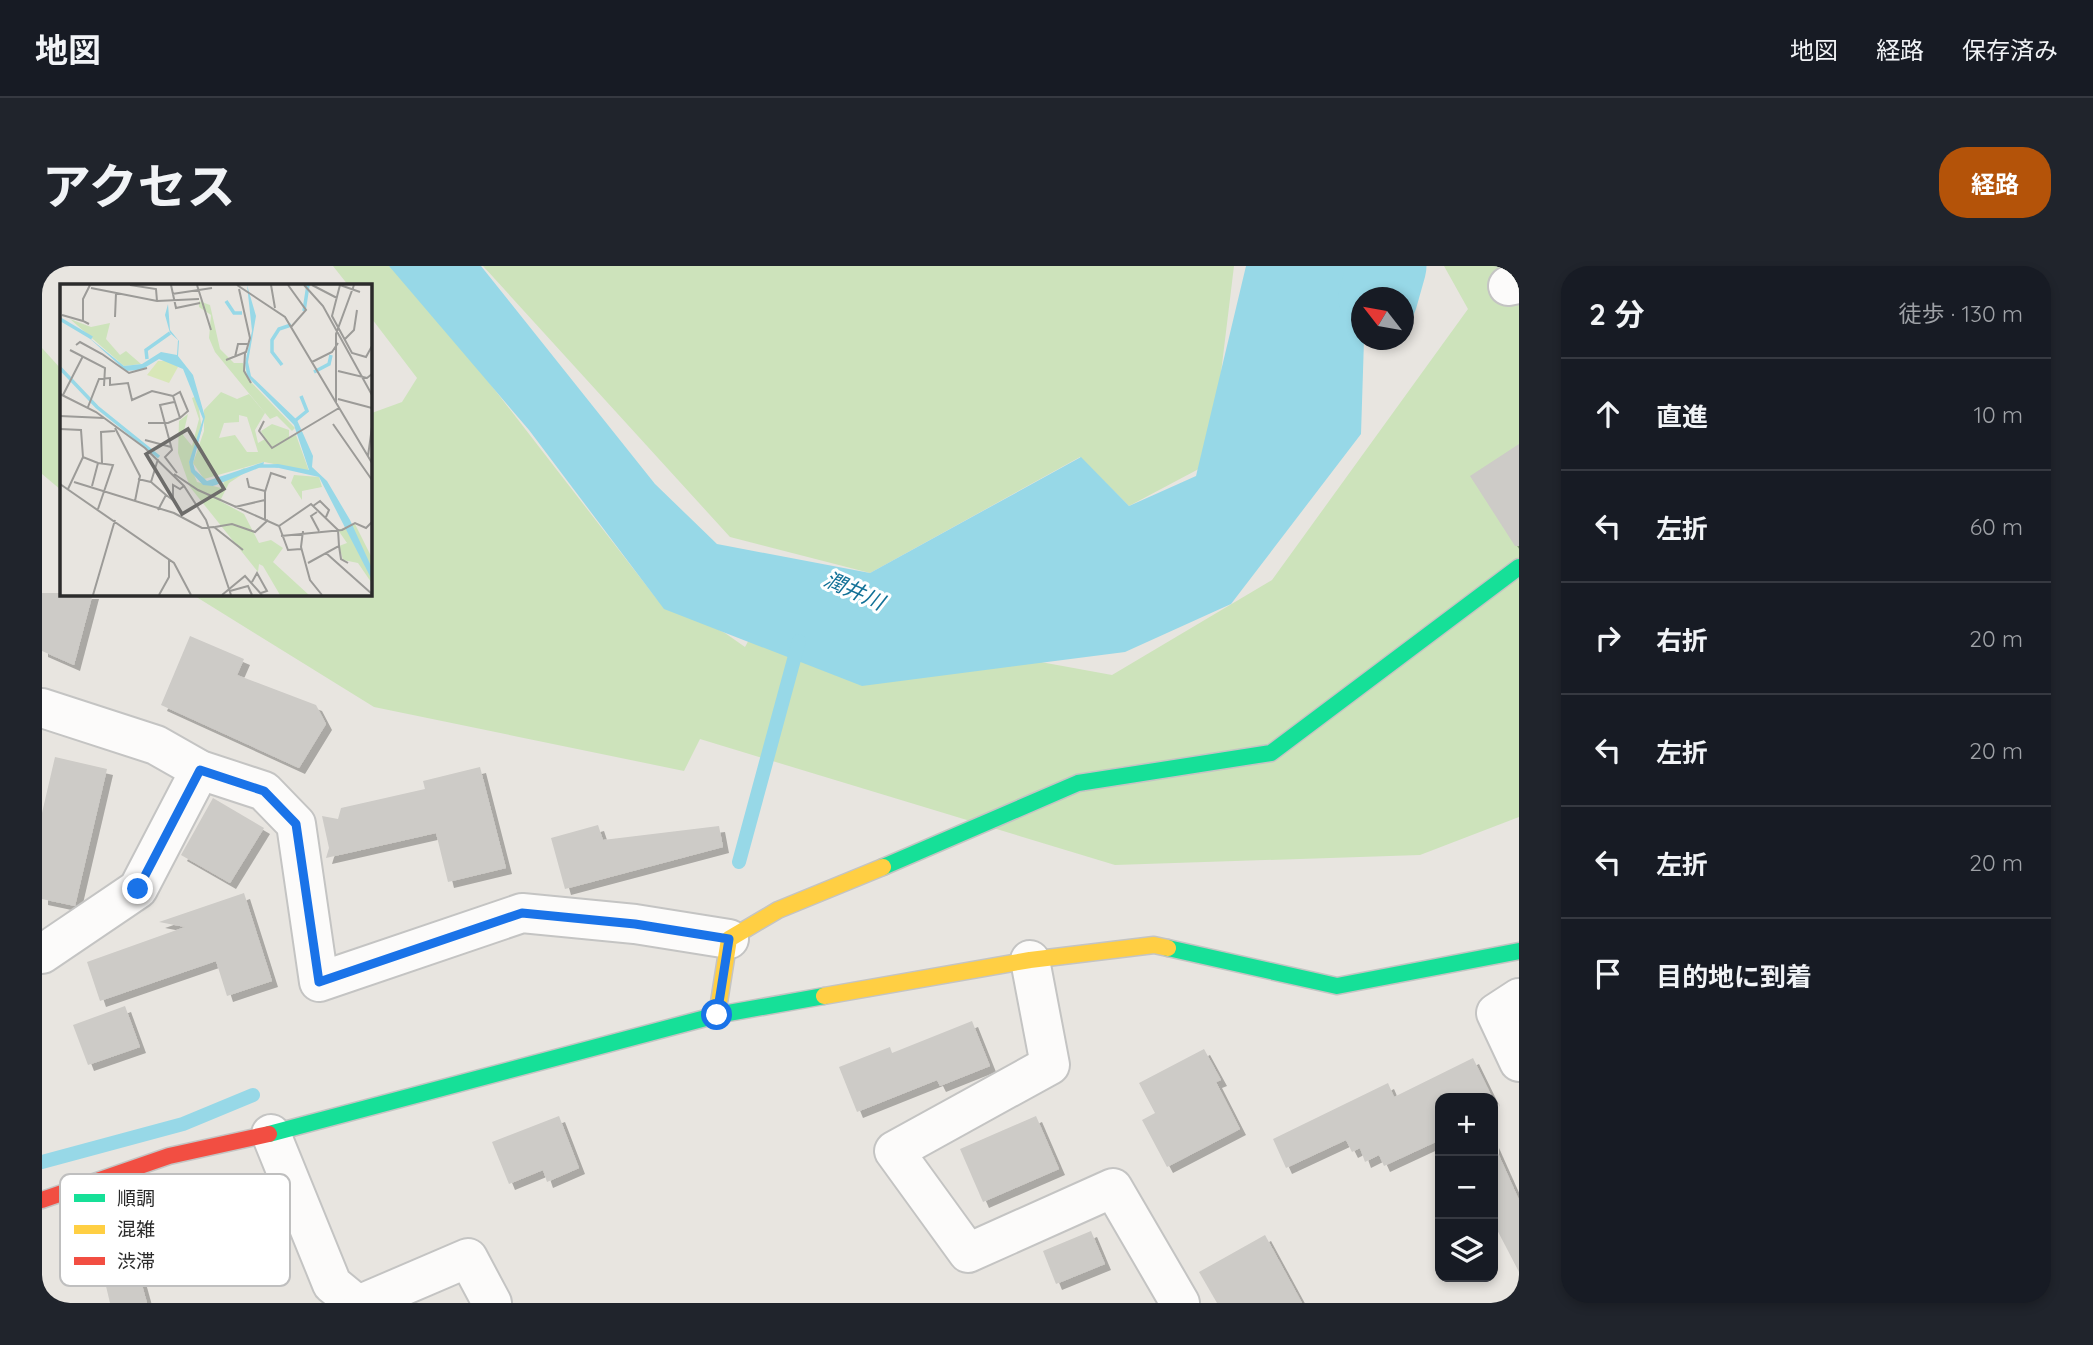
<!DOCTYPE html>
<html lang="ja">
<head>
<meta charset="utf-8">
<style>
  body { margin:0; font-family:Quicksand,"Noto Sans JP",sans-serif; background:#20242c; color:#f1f3f6 }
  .controls { position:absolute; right:21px; bottom:21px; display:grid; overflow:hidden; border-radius:14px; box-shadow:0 4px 10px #0003 }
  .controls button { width:63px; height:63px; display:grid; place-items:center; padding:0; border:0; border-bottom:2px solid #363941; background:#171b24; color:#f1f3f6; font:35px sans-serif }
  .compass { position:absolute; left:1309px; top:21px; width:63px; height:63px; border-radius:50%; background:#171b24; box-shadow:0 4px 10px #0003; rotate:301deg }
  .stop { position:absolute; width:21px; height:21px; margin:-16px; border:5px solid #1a73e8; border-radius:50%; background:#fff }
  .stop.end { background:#1a73e8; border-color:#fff; box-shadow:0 2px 7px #0008 }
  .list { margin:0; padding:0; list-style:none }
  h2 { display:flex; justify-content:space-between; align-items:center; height:91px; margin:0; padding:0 28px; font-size:30px }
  h2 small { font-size:23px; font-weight:400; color:#9ea1a6 }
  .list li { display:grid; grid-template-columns:46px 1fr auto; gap:21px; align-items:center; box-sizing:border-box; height:112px; padding:0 28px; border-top:2px solid #363941 }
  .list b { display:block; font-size:26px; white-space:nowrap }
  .list em { font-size:23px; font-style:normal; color:#9ea1a6 }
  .icon { flex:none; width:38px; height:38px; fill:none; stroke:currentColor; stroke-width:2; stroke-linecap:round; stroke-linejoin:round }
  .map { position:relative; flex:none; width:1477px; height:1037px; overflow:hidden; border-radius:28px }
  header { display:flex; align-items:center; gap:42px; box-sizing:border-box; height:98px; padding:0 35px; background:#171b24; border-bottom:2px solid #363941 }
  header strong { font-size:33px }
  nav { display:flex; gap:38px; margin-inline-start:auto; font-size:24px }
  .intro { display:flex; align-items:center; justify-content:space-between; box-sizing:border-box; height:168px; padding:0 42px }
  h1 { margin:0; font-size:49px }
  .button { padding:18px 32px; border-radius:28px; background:#b45309; color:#fff; font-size:24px; font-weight:700 }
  main { display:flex; gap:42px; padding:0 42px }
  aside { flex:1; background:#171b24; border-radius:28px; box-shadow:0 4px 10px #0003 }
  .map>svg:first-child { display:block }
  .green { fill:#cde3bb }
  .water { fill:#97d8e7 }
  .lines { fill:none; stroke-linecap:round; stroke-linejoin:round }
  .stream { stroke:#97d8e7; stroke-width:14 }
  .river { stroke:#97d8e7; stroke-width:79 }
  .building { fill:#cdcbc7; filter:url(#shadow) }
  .street-casing { stroke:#c4c4c3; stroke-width:42 }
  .fast-casing { stroke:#c4c4c3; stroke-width:19 }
  .slow-casing { stroke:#c4c4c3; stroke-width:19 }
  .jam-casing { stroke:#c4c4c3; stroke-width:19 }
  .street { stroke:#fcfbfa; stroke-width:38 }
  .fast { stroke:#16e098; stroke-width:16 }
  .slow { stroke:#ffcf43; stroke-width:16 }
  .jam { stroke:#f24e42; stroke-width:16 }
  .route { stroke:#1a73e8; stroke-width:9 }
  .labels { text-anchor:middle; stroke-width:6; stroke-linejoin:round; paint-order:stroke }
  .water-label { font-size:21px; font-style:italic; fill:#127197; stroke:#fff }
  .inset-river { fill:none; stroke:#97d8e7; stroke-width:3.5 }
  .inset-road { fill:none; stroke:#9c9b98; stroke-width:2 }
  .view { fill:#6d6c6a; fill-opacity:0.15; stroke:#6d6c6a; stroke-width:3.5 }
  .inset-edge { fill:none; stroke:#2b2b2b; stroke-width:3.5 }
  .key { fill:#fff; stroke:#bfbfbf; stroke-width:2 }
  .key-label { font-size:19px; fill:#2b2b2b }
</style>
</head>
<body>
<header>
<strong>地図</strong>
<nav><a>地図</a><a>経路</a><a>保存済み</a></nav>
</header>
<div class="intro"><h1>アクセス</h1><a class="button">経路</a></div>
<main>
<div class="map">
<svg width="1477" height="1037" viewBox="0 0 1477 1037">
  <defs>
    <filter id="shadow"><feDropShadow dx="6" dy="6" stdDeviation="0" flood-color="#0004"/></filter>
  </defs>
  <rect width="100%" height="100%" fill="#e8e5e0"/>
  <!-- green -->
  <g class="green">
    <path d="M291 0H357L614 332 683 367 703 381 722 346 1070 409 1230 314 1426 43 1402 0H1477V551L1378 589 1073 599 658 473 642 505 332 441 148 327H327V148L360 136 375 112 327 49V19H306Z"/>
    <path d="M441 0H1192L1168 197 1087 240 1038 191 828 307 688 271Z"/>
    <path d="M0 82 19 103V224L0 208Z"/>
  </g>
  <!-- water -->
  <path class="water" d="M347 0H439L613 218 675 278 828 307 1039 191 1087 240 1154 210 1204 0H1325L1324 31 1320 32V74H1322L1319 168 1189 338 1083 386 820 420 622 343 487 164Z"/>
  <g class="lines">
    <!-- stream -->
    <g class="stream">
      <path d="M697 596 757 375"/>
      <path d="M0 896 141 858 211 829"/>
    </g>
    <!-- river -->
    <path class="river" d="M1336 32 1345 0"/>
  </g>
  <!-- building -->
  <g class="building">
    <path d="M1477 178V280H1473L1428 210Z"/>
    <path d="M0 327H51L32 399 0 385Z"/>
    <path d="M148 370 202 393 195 409 274 439 284 458 257 502 119 439Z"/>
    <path d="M13 491 65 503 33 640 0 633V547Z"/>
    <path d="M438 501 464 602 406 616 394 567 284 592 287 582 280 550 296 553 299 542 383 523 381 515Z"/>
    <path d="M171 532 222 562 188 617 139 589Z"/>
    <path d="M556 559 561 574 677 560 681 581 523 623 509 572Z"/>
    <path d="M202 627 230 715 185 730 174 695 58 735 45 696 143 661 117 656Z"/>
    <path d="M83 740 98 781 46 799 31 759Z"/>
    <path d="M930 755 948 800 898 820 895 814 815 846 797 801 848 781 850 787Z"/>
    <path d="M1162 783 1179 814 1174 816 1198 863 1125 901 1100 854 1113 847 1097 817Z"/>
    <path d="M1431 792 1452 835 1451 832H1398V874L1342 900 1337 889 1323 896 1318 882 1310 886 1304 874 1244 902 1231 873 1346 817 1352 831Z"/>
    <path d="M517 850 537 902 505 916 501 904 467 918 450 876Z"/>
    <path d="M994 850 1017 903 941 936 918 883Z"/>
    <path d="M1451 876 1477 934V1006L1451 956Z"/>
    <path d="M81 950 105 1037H68L50 961Z"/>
    <path d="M1049 965 1063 998 1014 1018 1001 985Z"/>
    <path d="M1223 969 1260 1037H1175L1157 1006Z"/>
  </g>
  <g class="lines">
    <!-- street casing -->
    <g class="street-casing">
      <g id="street">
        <path d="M1466 20 1477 18"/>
        <path d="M0 442 114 479 158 504 222 525 254 558 277 716 480 647 593 658 687 673"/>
        <path d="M0 688 96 623 158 504"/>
        <path d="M988 694 1008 799 852 885 926 987 1071 922 1138 1037"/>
        <path d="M1477 732 1454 747 1477 796"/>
        <path d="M229 868 290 1018 313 1037"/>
        <path d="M321 1037 426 992 450 1037"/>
      </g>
    </g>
    <!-- fast casing -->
    <g class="fast-casing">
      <g id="fast">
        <path d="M841 601 1036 517 1229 487 1477 301"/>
        <path d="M1126 682 1295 720 1477 685"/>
        <path d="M227 868 675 749 782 730"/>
      </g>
    </g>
    <!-- slow casing -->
    <g class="slow-casing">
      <g id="slow">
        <path d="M782 730 988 694 1112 679 1126 682"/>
        <path d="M675 749 687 673 736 644 841 601"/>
      </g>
    </g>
    <!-- jam casing -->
    <g class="jam-casing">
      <path id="jam" d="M0 934 127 890 227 868"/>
    </g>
    <!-- street -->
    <use href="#street" class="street"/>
    <!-- fast -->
    <use href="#fast" class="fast"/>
    <!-- slow -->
    <use href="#slow" class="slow"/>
    <!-- jam -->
    <use href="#jam" class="jam"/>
  </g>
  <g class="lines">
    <!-- route -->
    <path class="route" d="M96 623 158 504 222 525 254 558 277 716 480 647 593 658 687 673 675 749"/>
  </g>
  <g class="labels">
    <!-- water labels -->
    <g class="water-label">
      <text transform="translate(812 325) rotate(24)" y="7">潤井川</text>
    </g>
  </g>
  <!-- overview -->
  <g transform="translate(18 18)">
    <rect width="312" height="312" fill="#e8e5e0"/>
    <path d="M139 17 150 21 160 65 174 79H183L188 95 235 144 232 147 217 132 210 135 155 68 149 54 151 31 139 23ZM10 35 31 43 50 39 46 55 60 71 66 67 81 80 64 82ZM161 108 177 115 189 110 205 129 195 146 198 159 205 155 201 147 212 140 229 146V154L236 151 249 187 204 178 144 195 133 179 144 147V126ZM179 131 187 133 198 168H187L175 151 159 154 164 139 179 138ZM137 112 142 146 129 178 137 198 161 204 166 194 184 184 189 186 169 199 160 217 184 230 199 259 211 256 223 264 213 278 249 311H220L203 282 199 280 198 288 130 203 118 169 119 137 128 130 123 151 132 162 139 135 132 114ZM234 191 259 193 262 203 242 207V216L231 199ZM295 240 311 272V298L298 279 283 276 279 262 287 259 278 246Z" fill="#cde3bb" fill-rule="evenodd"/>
    <path d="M98 77H111L118 83 109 99 87 91Z" fill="#d8e7b8"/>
    <path d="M187 1 196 32 188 78 191 92 237 136 253 172 252 183 267 197 290 236 311 282V294L259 193 210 182 187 185 153 202 143 201 131 188 129 178 143 135 123 85 99 75 81 86 66 87 27 52 64 82 82 80 101 68 117 71 118 56 110 49 105 31 108 20 110 46 119 57 118 72 133 91 145 133 133 179 135 186 147 197 204 178 203 182 218 180 249 186 234 141 187 92 185 79 192 47Z" fill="#97d8e7"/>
    <path class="inset-river" d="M166 17 174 29H182M244 27 248 1M0 35 32 54M87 75 86 66 110 49M222 81 212 68V56L219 45 231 41M0 84 37 123 99 173M254 88 269 80 271 71M236 136 247 127 241 112M154 200 199 182H218"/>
    <path class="inset-road" d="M70 1 96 5 97 17M111 1 116 24 140 19M137 1 151 46M177 1 225 33 312 179M211 1 215 24M228 1 246 26 231 43M244 1 263 22 312 111M252 1 277 14M280 1 272 32 292 69 306 73 312 62M280 1 300 8M31 4 97 17 139 15M112 10 152 4M2 31 23 37M55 33 56 9M29 40 23 37V15L30 1M285 55 294 46 297 26M16 61 20 58 42 70 69 89 87 84M10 66 45 84 44 102M185 69 184 87 191 99M175 73 178 60H189M166 76 186 68 190 54 179 5M252 78 272 68 278 59M278 87 307 94 312 90M0 110 36 128 85 164 124 202 146 236 171 311M3 111 23 72M278 115 312 124M114 118 100 121 112 166 105 173 117 189M276 119V50L294 1M28 123 39 95 50 94V101L68 99 72 116 92 107 113 112M0 132 44 134M204 137 199 147 212 164 279 124M88 139H108L120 134 128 127 120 108 113 112 120 134M273 140 312 196M55 144 80 192 75 217M0 145 21 146 23 173M85 156 111 163M308 172 312 143M42 179 41 148 55 147M114 190 138 206 219 242 228 266 241 265M187 194 189 203 205 207M78 195 91 198 98 175M14 198 114 229 142 244 154 243 183 266M91 198 106 211 98 226M0 200 114 279 131 311M32 202 38 179 53 181 38 225M8 205 23 173 38 179M106 211 113 216V201L120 205 124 202M253 222 260 217 269 226 266 233M175 223 205 216M257 228 251 232 259 247M205 235V208L211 189 226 194M219 242 251 220 278 246 279 262 248 279M155 243 172 240 195 248 208 236M243 247 241 263 250 296 262 311M221 252 282 246 295 239 306 244 312 238M279 262 281 275 288 279M266 269 312 310M192 298 197 289 207 307 201 309M170 307 188 302 192 311M33 311 55 236M99 311 109 293V276M162 311 185 292 202 311"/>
    <path class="view" d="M128 145 164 205 122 230 86 170Z"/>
    <rect width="312" height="312" class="inset-edge"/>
  </g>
  <!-- legend -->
  <rect x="18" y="908" width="230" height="112" rx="10" class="key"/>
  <rect x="32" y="928" width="31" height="8" fill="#16e098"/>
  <rect x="32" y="959" width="31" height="9" fill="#ffcf43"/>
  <rect x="32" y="991" width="31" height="8" fill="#f24e42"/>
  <g class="key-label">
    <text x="75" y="939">順調</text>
    <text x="75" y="970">混雑</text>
    <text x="75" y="1002">渋滞</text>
  </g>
</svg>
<div class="controls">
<button>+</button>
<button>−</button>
<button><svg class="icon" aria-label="layers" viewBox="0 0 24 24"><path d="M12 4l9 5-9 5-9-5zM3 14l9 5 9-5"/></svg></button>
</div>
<svg class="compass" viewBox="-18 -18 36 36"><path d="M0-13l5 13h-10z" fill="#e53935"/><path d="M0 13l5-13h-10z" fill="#9ea1a6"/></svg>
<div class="stop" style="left:675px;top:749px"></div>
<div class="stop end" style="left:96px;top:623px"></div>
</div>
<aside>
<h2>2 分<small>徒歩 · 130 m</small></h2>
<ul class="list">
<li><svg class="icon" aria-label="ahead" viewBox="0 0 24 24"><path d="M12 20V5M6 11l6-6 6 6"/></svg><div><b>直進</b></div><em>10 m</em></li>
<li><svg class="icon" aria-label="left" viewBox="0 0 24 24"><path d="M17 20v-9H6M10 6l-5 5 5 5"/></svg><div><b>左折</b></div><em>60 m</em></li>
<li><svg class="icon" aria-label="right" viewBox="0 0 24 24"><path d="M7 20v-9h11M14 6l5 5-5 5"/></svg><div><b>右折</b></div><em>20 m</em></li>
<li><svg class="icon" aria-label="left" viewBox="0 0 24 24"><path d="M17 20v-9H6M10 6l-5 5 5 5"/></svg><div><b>左折</b></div><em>20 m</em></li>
<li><svg class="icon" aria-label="left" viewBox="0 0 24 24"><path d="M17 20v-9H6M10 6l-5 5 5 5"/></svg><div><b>左折</b></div><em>20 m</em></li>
<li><svg class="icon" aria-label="arrive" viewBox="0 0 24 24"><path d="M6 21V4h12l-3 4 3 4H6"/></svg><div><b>目的地に到着</b></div></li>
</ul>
</aside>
</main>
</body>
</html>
